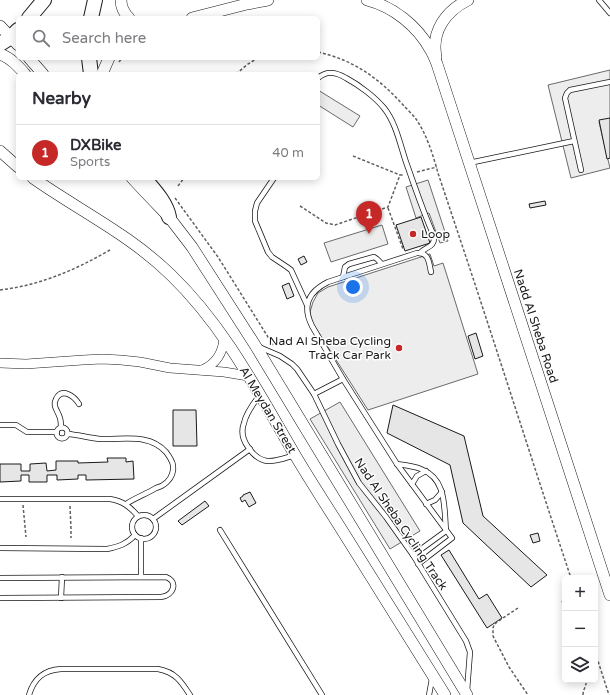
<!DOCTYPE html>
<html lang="en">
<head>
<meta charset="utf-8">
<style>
  body { margin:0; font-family:"Varela Round",sans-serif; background:#f2f2f3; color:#2b2b33 }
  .controls { position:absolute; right:12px; bottom:12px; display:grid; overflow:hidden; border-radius:6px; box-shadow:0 2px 10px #0003 }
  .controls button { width:36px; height:36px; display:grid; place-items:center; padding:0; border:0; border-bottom:1px solid #e1e1e2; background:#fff; color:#2b2b33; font:20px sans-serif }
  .you { position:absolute; left:353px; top:287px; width:14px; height:14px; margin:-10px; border:3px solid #fff; border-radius:50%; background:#1a73e8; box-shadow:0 0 0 6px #1a73e833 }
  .badge { display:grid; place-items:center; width:26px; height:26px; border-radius:50%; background:#c62828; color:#fff; font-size:13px; font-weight:700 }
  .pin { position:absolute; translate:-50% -33px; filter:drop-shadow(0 1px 2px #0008) }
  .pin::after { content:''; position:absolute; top:21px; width:14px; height:12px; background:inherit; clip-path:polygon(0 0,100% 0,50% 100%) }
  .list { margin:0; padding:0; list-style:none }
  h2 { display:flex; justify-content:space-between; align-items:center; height:52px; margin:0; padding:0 16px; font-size:17px }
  h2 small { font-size:13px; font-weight:400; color:#7c7c81 }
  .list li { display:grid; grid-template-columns:26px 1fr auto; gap:12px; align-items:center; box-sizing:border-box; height:56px; padding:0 16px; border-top:1px solid #e1e1e2 }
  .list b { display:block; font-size:15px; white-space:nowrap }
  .list p { margin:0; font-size:13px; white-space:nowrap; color:#7c7c81 }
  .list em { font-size:13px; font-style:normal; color:#7c7c81 }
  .icon { flex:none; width:22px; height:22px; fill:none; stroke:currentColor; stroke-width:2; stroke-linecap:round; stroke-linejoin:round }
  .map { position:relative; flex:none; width:610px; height:695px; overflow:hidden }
  .search { position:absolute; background:#fff; box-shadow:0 2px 10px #0003; left:16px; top:16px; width:304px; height:44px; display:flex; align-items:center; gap:10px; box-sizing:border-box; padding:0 14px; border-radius:6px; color:#7c7c81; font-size:15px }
  .panel { position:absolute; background:#fff; box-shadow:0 2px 10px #0003; left:16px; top:72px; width:304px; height:108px; border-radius:6px }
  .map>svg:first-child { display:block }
  .built { fill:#ededed; stroke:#6a6a6a }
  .building { fill:#e6e6e6; stroke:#1a1a1a }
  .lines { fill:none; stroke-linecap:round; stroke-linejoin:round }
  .service-casing { stroke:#1a1a1a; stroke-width:6 }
  .minor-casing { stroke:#1a1a1a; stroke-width:10 }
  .tertiary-casing { stroke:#1a1a1a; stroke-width:12 }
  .primary-casing { stroke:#1a1a1a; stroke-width:16 }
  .path { stroke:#5f5f5f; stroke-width:1.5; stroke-dasharray:3 2; stroke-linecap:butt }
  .service { stroke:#fff; stroke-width:4.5 }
  .minor { stroke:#fff; stroke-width:9 }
  .tertiary { stroke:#fff; stroke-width:11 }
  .primary { stroke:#fff; stroke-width:14 }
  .poi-dot { fill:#c62828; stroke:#fff; stroke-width:1.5 }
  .labels { text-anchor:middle; stroke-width:3; stroke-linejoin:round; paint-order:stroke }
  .poi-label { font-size:12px; fill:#1a1a1a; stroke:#fff; text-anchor:start }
  .street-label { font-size:12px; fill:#1a1a1a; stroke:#fff }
</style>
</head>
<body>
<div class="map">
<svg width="610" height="695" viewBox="0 0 610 695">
  <rect width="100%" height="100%" fill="#fff"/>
  <!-- built -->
  <g class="built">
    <path d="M610 70V119L599 122 610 168 571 178 548 85Z"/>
    <path d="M318 90 360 116 353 127 318 105Z"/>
    <path d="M428 180 448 241 440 243 429 213 416 218 406 187Z"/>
    <path d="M382 225 388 244 331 262 324 243Z"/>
    <path d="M430 254 434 266 443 263 478 374 368 410 312 322 310 312 313 302 318 293 328 287Z"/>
    <path d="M340 402 420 531 390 549 310 419Z"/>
  </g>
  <!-- building -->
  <g class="building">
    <path d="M610 118V158L607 159 599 120Z"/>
    <path d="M545 201 546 205 530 208 529 204Z"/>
    <path d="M421 217 430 243 405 251 396 225Z"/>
    <path d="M304 256 307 262 301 265 298 259Z"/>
    <path d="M289 283 294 296 287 299 282 286Z"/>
    <path d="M476 333 483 356 475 359 468 336Z"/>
    <path d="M393 405 464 436 483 516 547 575 531 587 463 523 450 465 387 433Z"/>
    <path d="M173 410H196L197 446H173Z"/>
    <path d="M107 458H126V462L133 461 134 479 86 480V475H78V479L57 480V475H47V482H29V475H21V481L0 482V464H21V471H30V464L46 463 47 471 56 470V461H78V463L108 462Z"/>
    <path d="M250 492 256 503 249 507 245 500 242 502 240 498 243 496V495Z"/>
    <path d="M205 501 209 506 182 525 178 521Z"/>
    <path d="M538 533 540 541 533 543 530 535Z"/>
    <path d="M449 550 479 599 487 594 502 618 487 628 441 555Z"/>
  </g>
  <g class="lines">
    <!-- service casing -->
    <g class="service-casing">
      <g id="service">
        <path d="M599 0 610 13"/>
        <path d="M318 78C327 70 336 72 346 78 359 85 375 97 384 108 396 123 400 144 406 162 415 187 423 212 434 236 435 248 426 246 420 253"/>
        <path d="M469 163 574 141"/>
        <path d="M581 170 565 98 567 93 570 90 610 82"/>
        <path d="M274 178 257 203 255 211V221L268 252 272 257 287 267 291 270 307 305"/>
        <path d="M343 277 345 267 349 264 374 257 377 259 382 264"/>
        <path d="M259 347 280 356 292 364 297 369 314 394 338 444 359 483 386 517 413 555 466 641 470 652 467 691"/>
        <path d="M314 394 343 379"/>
        <path d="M259 396C253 404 246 413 244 423 241 431 243 440 248 447 262 468 275 461 295 455"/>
        <path d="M0 425H16L27 432H57"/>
        <path d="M61 427C61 424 61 421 60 418 58 411 52 406 56 399 62 387 74 396 79 404"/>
        <circle cx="62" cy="433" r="5.5"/>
        <path d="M68 434C79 435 90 438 101 439 124 440 149 433 166 452 169 456 172 460 173 465 174 472 171 478 167 482 164 485 160 487 156 488 146 494 135 498 126 504"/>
        <path d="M397 464C405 465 414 466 421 469 447 479 444 507 446 531L413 555"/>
        <path d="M412 484 417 476 426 471"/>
        <path d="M0 499H110C123 501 130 507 138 516"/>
        <path d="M426 504 435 500 442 492"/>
        <circle cx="144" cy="527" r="12"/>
        <path d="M153 519 250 449"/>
        <path d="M220 530 322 695"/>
        <path d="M0 548 107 549C118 547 127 544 135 535"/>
        <path d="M418 564 452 538 397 464 343 379 312 326C302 306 308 292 328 282L417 253C429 252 429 263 431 272"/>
        <path d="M141 577V538"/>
        <path d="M0 578 166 577C179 582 173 596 161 597L0 598"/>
        <path d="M61 598 62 577"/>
        <path d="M29 695C34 678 44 670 61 669H158C175 672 181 681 190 695"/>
        <path d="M429 695 432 679"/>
      </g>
    </g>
    <!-- minor casing -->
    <g class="minor-casing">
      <g id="minor">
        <path d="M0 363 26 364 83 360 102 359 121 360 140 362 170 368 224 372 248 376"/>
        <path d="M202 370C216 364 223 353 224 338"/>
      </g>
    </g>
    <!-- tertiary casing -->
    <g class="tertiary-casing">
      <g id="tertiary">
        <path d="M121 0C121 7 124 13 129 18"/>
        <path d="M367 0C394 7 417 26 430 49 433 54 435 59 437 64L610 595"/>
        <path d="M192 18 247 4 268 0"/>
        <path d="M0 26 18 45"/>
        <path d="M0 54C11 58 18 66 25 74"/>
        <path d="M436 57C431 31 446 11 468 0"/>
        <path d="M29 58 43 74"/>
        <path d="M102 74 109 58"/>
        <path d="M0 151 18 167"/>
        <path d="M33 178C80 211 129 234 171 275 224 326 258 392 295 455 311 482 328 508 345 535 378 588 412 642 445 695"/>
        <path d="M132 178 145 192 169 217 192 247 255 345 467 695"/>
      </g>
    </g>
    <!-- primary casing -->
    <g class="primary-casing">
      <g id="primary">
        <path d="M29 18 44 0"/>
        <path d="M91 18 95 0"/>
        <path d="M0 44 11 37 18 30"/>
        <path d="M89 58 91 74"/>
        <path d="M144 178C154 190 166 202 169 217"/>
      </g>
    </g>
    <!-- path -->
    <g class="path">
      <path d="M318 52C354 60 380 79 404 106 408 110 413 115 416 119 427 135 433 155 438 173 446 197 454 221 462 245 499 356 534 467 571 578"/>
      <path d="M119 62 122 58"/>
      <path d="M236 74 248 64 258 58"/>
      <path d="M353 156 400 175"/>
      <path d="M417 172 437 167"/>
      <path d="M178 186 184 178"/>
      <path d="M175 198 218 257 273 345"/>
      <path d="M300 206 326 223 335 225 388 207 400 175H404"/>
      <path d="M388 208 403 249"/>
      <path d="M0 290C41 285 75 270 110 250"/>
      <path d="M23 505 26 537"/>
      <path d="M70 506 71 529V538"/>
      <path d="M562 601 564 606 565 614"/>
      <path d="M518 608 497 622 494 625 493 628V636L509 667 528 695"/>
      <path d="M595 652 609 695"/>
      <path d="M583 695C583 689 587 686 586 680"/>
    </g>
    <!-- service -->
    <use href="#service" class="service"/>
    <!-- minor -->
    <use href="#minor" class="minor"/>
    <!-- tertiary -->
    <use href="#tertiary" class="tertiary"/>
    <!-- primary -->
    <use href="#primary" class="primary"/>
  </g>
  <!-- markers -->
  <g class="poi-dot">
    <circle cx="413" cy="234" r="4"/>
    <circle cx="399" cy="348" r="4"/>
  </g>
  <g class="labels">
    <!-- poi labels -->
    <g class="poi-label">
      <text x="421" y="238">Loop</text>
      <text x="391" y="345" text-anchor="end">Nad Al Sheba Cycling<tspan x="391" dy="14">Track Car Park</tspan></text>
    </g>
    <!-- street labels -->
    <g class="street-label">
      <text transform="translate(536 326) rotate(72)" y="4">Nadd Al Sheba Road</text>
      <text transform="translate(268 410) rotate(59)" y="4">Al Meydan Street</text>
      <text transform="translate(401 524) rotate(56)" y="4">Nad Al Sheba Cycling Track</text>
    </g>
  </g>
</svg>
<div class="controls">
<button>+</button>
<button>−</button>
<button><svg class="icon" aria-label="layers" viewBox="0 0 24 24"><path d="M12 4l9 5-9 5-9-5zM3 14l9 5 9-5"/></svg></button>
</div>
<div class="you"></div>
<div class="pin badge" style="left:369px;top:234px">1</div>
<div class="search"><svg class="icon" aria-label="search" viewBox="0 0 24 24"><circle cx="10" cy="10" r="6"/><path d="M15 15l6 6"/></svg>Search here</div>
<section class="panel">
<h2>Nearby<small></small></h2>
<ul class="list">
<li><span class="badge">1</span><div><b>DXBike</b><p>Sports</p></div><em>40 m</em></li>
</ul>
</section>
</div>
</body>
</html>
